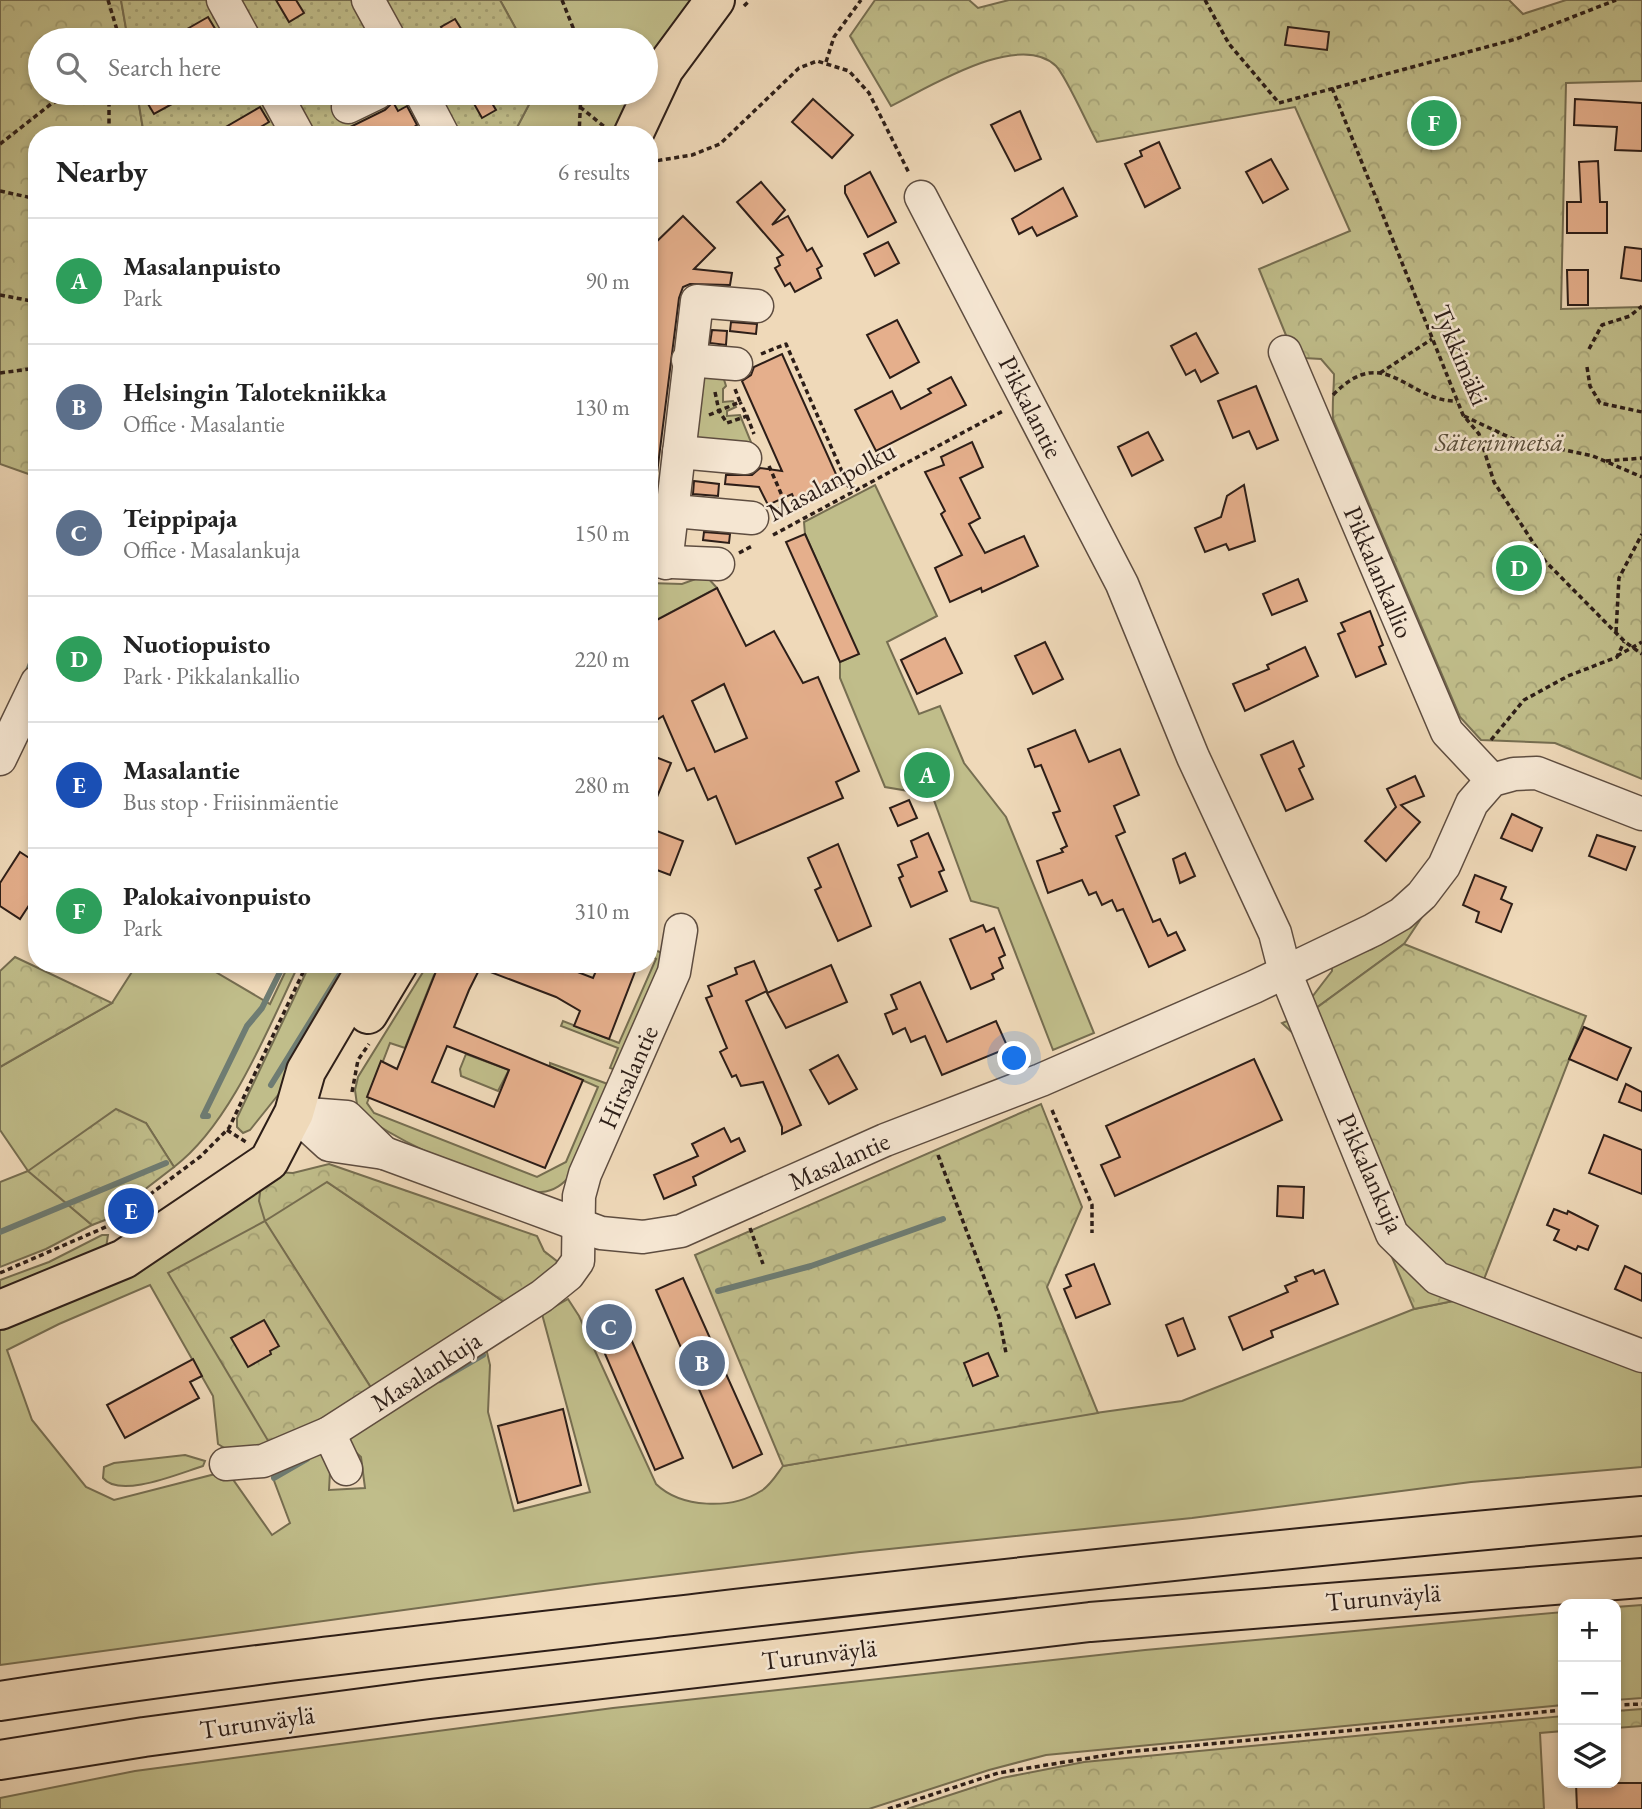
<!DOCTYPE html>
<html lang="en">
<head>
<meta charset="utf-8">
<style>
  body { margin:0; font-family:"EB Garamond",serif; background:#f2f2f2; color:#222 }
  .controls { position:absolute; right:21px; bottom:21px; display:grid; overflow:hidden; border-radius:14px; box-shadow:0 4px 10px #0003 }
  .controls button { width:63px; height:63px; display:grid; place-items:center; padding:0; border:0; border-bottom:2px solid #e0e0e0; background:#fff; color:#222; font:35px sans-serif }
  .you { position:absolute; left:1015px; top:1059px; width:24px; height:24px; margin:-18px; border:5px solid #fff; border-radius:50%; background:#1a73e8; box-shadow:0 0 0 10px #1a73e833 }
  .badge { display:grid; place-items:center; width:46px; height:46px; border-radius:50%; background:#111827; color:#fff; font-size:23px; font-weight:700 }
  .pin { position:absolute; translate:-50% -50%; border:4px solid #fff; box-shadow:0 2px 7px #0006 }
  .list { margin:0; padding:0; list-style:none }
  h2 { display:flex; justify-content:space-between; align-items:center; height:91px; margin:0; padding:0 28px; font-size:30px }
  h2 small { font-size:23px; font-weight:400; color:#767676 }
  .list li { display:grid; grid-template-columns:46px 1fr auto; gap:21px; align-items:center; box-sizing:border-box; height:126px; padding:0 28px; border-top:2px solid #e0e0e0 }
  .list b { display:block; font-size:26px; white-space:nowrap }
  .list p { margin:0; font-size:23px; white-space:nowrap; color:#767676 }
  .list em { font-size:23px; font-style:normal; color:#767676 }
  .icon { flex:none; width:38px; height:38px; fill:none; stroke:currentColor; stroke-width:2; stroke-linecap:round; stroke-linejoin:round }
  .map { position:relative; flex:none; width:1642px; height:1809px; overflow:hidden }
  .search { position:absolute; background:#fff; box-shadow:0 4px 10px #0003; left:28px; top:28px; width:630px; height:77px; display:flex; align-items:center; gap:18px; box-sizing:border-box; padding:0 24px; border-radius:38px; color:#767676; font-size:26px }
  .panel { position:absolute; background:#fff; box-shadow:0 4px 10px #0003; left:28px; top:126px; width:630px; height:847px; border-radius:28px }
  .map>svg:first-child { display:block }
  .green { fill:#c0bd8a; stroke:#766e51; stroke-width:2 }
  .forest { fill:url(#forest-crowns); stroke:#766e51; stroke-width:2 }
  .garden { fill:url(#garden-dots); stroke:#766e51; stroke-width:2 }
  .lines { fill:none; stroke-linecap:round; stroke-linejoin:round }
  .stream { stroke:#6e7c73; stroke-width:6 }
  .building { fill:#e5af8c; stroke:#2d1e18; stroke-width:2; fill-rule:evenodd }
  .minor-casing { stroke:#5e4d40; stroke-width:35 }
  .major-casing { stroke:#2d1e18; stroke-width:42 }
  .highway-casing { stroke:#2d1e18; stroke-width:42 }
  .path { stroke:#2d1e18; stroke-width:3.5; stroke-dasharray:5 3.5; stroke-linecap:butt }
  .minor { stroke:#f5e6d2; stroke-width:32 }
  .major { stroke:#efd9b9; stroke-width:38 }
  .highway { stroke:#efd9b9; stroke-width:38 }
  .labels { text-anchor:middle; stroke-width:5; stroke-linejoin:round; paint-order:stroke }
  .street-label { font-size:26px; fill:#2d1e18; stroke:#f5e6d2 }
  .park-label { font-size:26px; font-style:italic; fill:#594e3a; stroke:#f5e6d2 }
</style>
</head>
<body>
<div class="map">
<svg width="1642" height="1809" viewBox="0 0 1642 1809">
  <defs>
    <pattern id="forest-crowns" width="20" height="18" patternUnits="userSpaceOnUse" patternTransform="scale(1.75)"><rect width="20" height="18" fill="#c0bd8a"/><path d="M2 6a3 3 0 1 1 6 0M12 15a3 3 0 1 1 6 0" fill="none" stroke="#a5a276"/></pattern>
    <pattern id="garden-dots" width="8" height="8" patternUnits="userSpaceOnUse" patternTransform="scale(1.75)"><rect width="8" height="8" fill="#c0bd8a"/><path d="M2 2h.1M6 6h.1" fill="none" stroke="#a5a276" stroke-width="1.8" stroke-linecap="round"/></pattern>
  </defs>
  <rect width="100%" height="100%" fill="#efd9b9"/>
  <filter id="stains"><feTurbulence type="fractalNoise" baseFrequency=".00286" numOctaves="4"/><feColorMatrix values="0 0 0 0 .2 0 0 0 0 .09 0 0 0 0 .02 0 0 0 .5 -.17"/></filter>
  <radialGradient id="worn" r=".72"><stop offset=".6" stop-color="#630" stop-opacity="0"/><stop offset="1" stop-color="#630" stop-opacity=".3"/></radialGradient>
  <!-- green -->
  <g class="green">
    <path d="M500 0H699L646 74V40H522Z"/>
    <path d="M535 93H636L616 135H513Z"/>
    <path d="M722 373 726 386 723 389V402L733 401 736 407 727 411V416L740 415 753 447 685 441 691 375Z"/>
    <path d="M875 485 937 616 887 642 919 714 940 706 964 763 1006 817 1094 1033 1053 1050 998 908 971 901 932 795 885 787 840 678V662L858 654 805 534 804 522Z"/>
    <path d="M701 577 708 578 717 588 649 624V583L682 584Z"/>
    <path d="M1422 917 1404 944 1312 1011 1309 1001 1332 971V963L1372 949Z"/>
    <path d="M649 947 666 955 618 1071 610 1068 618 1048 561 1026 563 1021 619 1043 656 959 649 955Z"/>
    <path d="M137 964H202L270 1004 289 964H299C268 1028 231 1124 174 1167L146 1123 29 1171 92 1225 46 1249 0 1267V1182L28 1171 0 1130V1067L112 1003Z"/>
    <path d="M310 964H357L278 1095 250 1130 243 1133 237 1127V1118Z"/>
    <path d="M428 964H447L434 975 405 1048 390 1043 367 1103 374 1113 537 1177 566 1162 598 1087 550 1066V1063L605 1083 611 1086 572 1174C563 1184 555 1191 541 1192 525 1194 509 1184 494 1179 445 1161 401 1143 358 1112L355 1090 358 1077Z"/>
    <path d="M466 1054 509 1070 498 1091 461 1076 460 1069Z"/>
    <path d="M262 1177 327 1182 510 1306 375 1394 265 1222 273 1449 234 1454 218 1444 213 1396 150 1285 59 1324 7 1350 32 1420 86 1487 114 1500 227 1471 272 1535 290 1523 270 1470 326 1443 331 1454 329 1490 365 1488 361 1457 338 1436 486 1348 490 1365 488 1412 514 1511 590 1492 542 1314 568 1299 579 1316 656 1484C681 1508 731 1510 761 1491 770 1486 777 1474 783 1466L1038 1421 1182 1401 1414 1309 1458 1300 1642 1364V1467L1471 1482 1192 1518 860 1552 595 1584 0 1665V1325Z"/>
    <path d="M102 1235H108L106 1248 0 1295V1280L49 1262Z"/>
    <path d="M185 1455 205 1461 203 1466C180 1473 120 1499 103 1478L104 1467 114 1463Z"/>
    <path d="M1642 1605V1698L1616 1700V1607Z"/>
    <path d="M1563 1612V1705L1046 1755 989 1770 869 1809H0V1798L135 1771 613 1708 1145 1650Z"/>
  </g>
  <!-- forest -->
  <g class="forest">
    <path d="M0 0H121L128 40H40V93H137L144 135H37V477L0 464Z"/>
    <path d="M875 0H969L978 8 1009 0H1509L1523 14 1566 0H1642V81L1566 83 1561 309 1642 307V779L1555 743 1481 740 1460 717 1333 419C1332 403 1334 389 1334 374L1321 359 1304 358 1292 350 1259 269 1350 231 1295 107 1097 142C1088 126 1066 76 1056 66 1019 30 928 88 891 106L850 36Z"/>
    <path d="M1404 944 1586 1016 1474 1305 1458 1300 1414 1309 1299 1039 1282 1023 1312 1011Z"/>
    <path d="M15 957 112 1003 0 1067V971Z"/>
    <path d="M1041 1104 1082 1207 1047 1287 1098 1413 783 1466 695 1255Z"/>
    <path d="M116 1109 146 1123 174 1167 105 1220 92 1225 28 1171Z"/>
    <path d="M329 1164 537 1236 544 1251 558 1262 557 1268 510 1306 327 1182 265 1221 375 1394 273 1449 168 1273 265 1221 259 1201 262 1177 274 1172 293 1173Z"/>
    <path d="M1642 1709V1726L1616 1728V1711Z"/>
    <path d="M1563 1716V1731L1540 1733 1544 1809H907L1002 1778 1084 1762Z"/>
  </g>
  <!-- garden -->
  <g class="garden">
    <path d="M121 0H500L522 40H128Z"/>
    <path d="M137 93H535L513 135H144Z"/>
  </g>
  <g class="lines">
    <!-- stream -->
    <g class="stream">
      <path d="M26 676 33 658"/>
      <path d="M271 1085 346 964"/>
      <path d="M208 1116H203L247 1026 262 1008 284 964"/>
      <path d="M0 1232 166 1163"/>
      <path d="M718 1291 811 1266 943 1219"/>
      <path d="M440 1380 483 1355"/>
      <path d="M274 1478 307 1459"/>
    </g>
  </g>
  <!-- building -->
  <g class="building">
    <path d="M276 0H296L304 13 289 22Z"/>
    <path d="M208 17 217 32 203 40H168Z"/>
    <path d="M455 19 468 40H448L441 27Z"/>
    <path d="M1288 27 1329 32 1327 50 1285 45Z"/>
    <path d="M157 93H192L154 114 145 99Z"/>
    <path d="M468 93H486L496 110 482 118Z"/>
    <path d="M813 99 853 135 832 158 792 122Z"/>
    <path d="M1575 99 1642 103V151L1615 150 1617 127 1574 125Z"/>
    <path d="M393 102 398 111 407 106 417 125 402 135H334L385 110Z"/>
    <path d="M260 107 269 122 247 135H212Z"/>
    <path d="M1020 111 1041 159 1015 171 991 125Z"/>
    <path d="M1159 142 1180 188 1145 207 1125 164 1142 156 1140 151Z"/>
    <path d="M1271 159 1288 189 1263 203 1246 172Z"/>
    <path d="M1598 161 1600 202H1607V233H1567V202H1581L1579 162Z"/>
    <path d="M870 172 896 222 868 237 845 193V186Z"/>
    <path d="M761 182 785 210 772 225 788 216 807 251 812 248 822 266 817 269 821 278 795 292 790 283 785 286 775 268 780 265 777 258 783 255 737 202Z"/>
    <path d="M1063 188 1077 216 1037 236 1032 227 1019 234 1012 219Z"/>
    <path d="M683 216 715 248 694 269 732 273 730 285 690 284 683 287 679 298 649 537V249Z"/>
    <path d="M888 242 899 263 875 276 864 254Z"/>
    <path d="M1625 247 1642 249V281L1621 278Z"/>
    <path d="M1567 270H1588V305H1568Z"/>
    <path d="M897 320 919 362 890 378 867 335Z"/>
    <path d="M731 322 757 324 756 334 730 331Z"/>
    <path d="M712 330 727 331 726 345 710 343Z"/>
    <path d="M1196 333 1218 373 1201 382 1195 370 1186 375 1171 346Z"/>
    <path d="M782 354 840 483 796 503 792 494 768 505 759 487 725 484 726 475H752L760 468 782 471 742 381 751 375 754 367Z"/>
    <path d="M951 377 966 405 876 451 855 410 892 391 901 409 931 393 928 389Z"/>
    <path d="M1256 386 1278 440 1257 449 1249 431 1233 438 1218 401Z"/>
    <path d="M1148 432 1163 460 1132 476 1118 447Z"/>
    <path d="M972 442 983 467 960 478 980 518 969 524 985 553 1024 536 1038 566 982 592 981 588 950 602 935 568 962 555 941 514 945 511 925 472 944 465 941 457Z"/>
    <path d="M694 481 719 484 718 496 693 494Z"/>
    <path d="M1244 485 1255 541 1229 550 1226 544 1205 552 1195 528 1221 517 1227 496Z"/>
    <path d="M704 532 730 534 729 543 703 540Z"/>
    <path d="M805 534 859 654 840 662 786 542Z"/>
    <path d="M1298 579 1307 601 1272 615 1263 594Z"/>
    <path d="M717 588 746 646 774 631 803 683 818 677 859 771 836 782 843 798 736 844 716 796 708 800 694 768 687 771 663 716 655 721 649 711V624ZM724 684 747 738 715 752 692 701Z"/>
    <path d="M1370 611 1383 645 1379 647 1386 664 1356 677 1338 634 1345 631 1341 623Z"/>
    <path d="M945 638 962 673 917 694 901 660Z"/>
    <path d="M1045 642 1063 679 1033 694 1015 656Z"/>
    <path d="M1305 647 1318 676 1245 711 1233 684 1269 669 1267 665Z"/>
    <path d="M1075 730 1089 762 1120 749 1139 795 1114 806 1125 832 1116 836 1153 922 1160 919 1168 936 1176 932 1185 950 1149 967 1123 909 1117 911 1112 900 1102 905 1096 892 1089 895 1082 880 1048 893 1037 861 1063 852 1061 849 1067 846 1053 813 1060 811 1041 765 1035 767 1028 749Z"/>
    <path d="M1293 741 1304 766 1299 769 1313 799 1286 811 1261 755Z"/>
    <path d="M653 756 671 763 650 814 649 766Z"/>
    <path d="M1415 776 1424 796 1401 805 1420 822 1386 861 1365 841 1396 807 1387 789Z"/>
    <path d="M909 800 917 818 898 826 890 808Z"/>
    <path d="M1512 814 1542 828 1532 851 1501 838Z"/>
    <path d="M649 828 683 841 670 875 649 867Z"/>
    <path d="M928 833 944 870 939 872 947 891 911 907 899 878 903 876 898 865 917 857 911 841Z"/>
    <path d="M1597 835 1635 847 1626 870 1589 856Z"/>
    <path d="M838 844 871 926 838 941 815 890 821 887 808 858Z"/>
    <path d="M20 852 37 863V893L20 919 0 906V883Z"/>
    <path d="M1185 853 1195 876 1180 883 1173 859Z"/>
    <path d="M1475 875 1506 887 1501 899 1512 904 1501 932 1476 922 1479 912 1463 905Z"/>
    <path d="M983 925 986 932 994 928 1005 955 999 958 1003 968 992 974 994 979 971 989 950 939Z"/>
    <path d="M754 961 767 991 746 1001 801 1125 782 1134V1127L763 1082 741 1086 736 1075 732 1077 720 1052 727 1048 706 998 712 996 708 986 737 974 735 968Z"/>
    <path d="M439 964H557L593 978 599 964H638L609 1039 574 1026 580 1011 556 997 480 968 469 990 454 1027 583 1080 545 1168 367 1097 381 1061 397 1069ZM447 1046 509 1070 494 1107 432 1082Z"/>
    <path d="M831 965 847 1002 786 1028 767 993Z"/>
    <path d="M920 982 947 1042 996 1021 1008 1048 942 1075 925 1036 911 1042 905 1028 893 1034 885 1014 897 1009 891 995Z"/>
    <path d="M1584 1027 1631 1048 1617 1080 1569 1059Z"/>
    <path d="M838 1055 857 1089 829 1104 810 1070Z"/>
    <path d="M1254 1059 1282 1120 1115 1196 1101 1165 1120 1157 1106 1126Z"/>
    <path d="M1626 1084 1642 1092V1111L1619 1102Z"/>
    <path d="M724 1128 731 1142 739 1138 745 1151 693 1177 696 1185 664 1199 654 1175 698 1156 692 1144Z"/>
    <path d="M1604 1135 1642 1150V1194L1589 1173Z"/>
    <path d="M1278 1186 1304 1187 1303 1218 1277 1216Z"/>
    <path d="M1554 1209 1567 1214 1568 1211 1598 1226 1588 1250 1578 1246 1576 1250 1554 1240 1559 1230 1547 1225Z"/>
    <path d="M1094 1264 1110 1304 1076 1318 1064 1289 1071 1286 1066 1275Z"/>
    <path d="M1625 1266 1642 1274V1301L1615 1289Z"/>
    <path d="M1313 1270 1315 1274 1324 1270 1338 1304 1271 1331 1273 1337 1243 1350 1229 1317 1288 1292 1285 1286 1297 1281 1295 1277Z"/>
    <path d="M683 1278 762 1454 733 1468 656 1290Z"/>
    <path d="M617 1307 683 1458 655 1470 590 1319Z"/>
    <path d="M1183 1318 1195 1349 1178 1356 1166 1325Z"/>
    <path d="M264 1320 279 1346 270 1351 271 1354 248 1367 231 1338Z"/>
    <path d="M988 1353 998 1376 973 1386 964 1363Z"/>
    <path d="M193 1359 202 1376 190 1382 199 1398 125 1438 107 1405Z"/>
    <path d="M563 1409 581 1485 518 1503 498 1426Z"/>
    <path d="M1576 1783H1642V1809H1577Z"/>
  </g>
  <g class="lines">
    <!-- minor casing -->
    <g class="minor-casing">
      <g id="minor">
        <path d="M223 0 245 40"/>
        <path d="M368 0 390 40"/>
        <path d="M275 93 298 135"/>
        <path d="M421 93 443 135"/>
        <path d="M348 107 377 93"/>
        <path d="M921 197 1122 584 1193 757 1275 933 1285 972 1392 1234 1437 1278 1642 1356"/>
        <path d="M1285 352 1447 732 1492 780"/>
        <path d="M688 360 736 364"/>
        <path d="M679 452 745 458"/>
        <path d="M674 511 752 518"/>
        <path d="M649 561 718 564"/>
        <path d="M666 563 697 301 757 306"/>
        <path d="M0 759 37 682"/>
        <path d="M294 1113 329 1145 384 1153 601 1233 643 1237 681 1231 885 1140 1041 1080 1254 987 1373 930 1401 914 1422 895 1444 866 1472 803 1492 780 1514 774 1537 773 1642 814"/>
        <path d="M294 1113 347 1117 384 1153"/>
        <path d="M329 1433 346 1469"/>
        <path d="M226 1464 263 1461 329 1433 542 1296 568 1275 578 1261 579 1196 585 1174 674 972 681 930"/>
      </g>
    </g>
    <!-- major casing -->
    <g class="major-casing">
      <g id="major">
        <path d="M633 135 664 69 715 0"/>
        <path d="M368 1014 398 964"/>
        <path d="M0 1310 124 1259 269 1161 294 1113 306 1071 369 964"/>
      </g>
    </g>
    <!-- highway casing -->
    <g class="highway-casing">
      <g id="highway">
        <path d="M0 1701C233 1665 467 1640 700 1613 1014 1577 1327 1543 1642 1516"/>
        <path d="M0 1760 144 1737 430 1699 1090 1622 1642 1578"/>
      </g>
    </g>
    <!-- path -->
    <g class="path">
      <path d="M108 0 120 40"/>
      <path d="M562 0 578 40"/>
      <path d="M1205 0 1229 44 1279 103 1516 39 1616 0"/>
      <path d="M744 6 750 0"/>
      <path d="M826 62 834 37 861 0"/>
      <path d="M1332 88 1463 415 1479 434 1494 482 1545 561 1625 642 1642 654"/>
      <path d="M109 93V135"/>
      <path d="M580 107 606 128"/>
      <path d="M579 135 581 93"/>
      <path d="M0 144 51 104 76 93"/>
      <path d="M649 162 692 155 720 144 799 68 817 61 849 71 869 93 909 173"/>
      <path d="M0 191 37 199"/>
      <path d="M0 295 37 302"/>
      <path d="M1589 349 1602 325 1630 316 1642 306"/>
      <path d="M761 354 786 344 851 492"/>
      <path d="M1587 367 1590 386 1600 403 1642 412"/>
      <path d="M0 373 37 368"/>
      <path d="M1380 373 1432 339"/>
      <path d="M715 392 719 411 727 423 747 416 740 402"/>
      <path d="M1333 395C1385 341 1407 402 1457 401"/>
      <path d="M709 415 740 402 735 389"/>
      <path d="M747 416 754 434"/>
      <path d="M1464 416 1513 439 1593 456 1642 477"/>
      <path d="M1606 461 1642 458"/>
      <path d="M769 466 787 507 776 510"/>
      <path d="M773 535 1003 411"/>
      <path d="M739 553 754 545"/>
      <path d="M1616 632 1619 578 1642 534"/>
      <path d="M1617 656 1642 642"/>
      <path d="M1491 740 1524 700 1568 676 1617 657 1624 642"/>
      <path d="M352 1092 358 1060 369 1044"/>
      <path d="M1052 1110 1092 1205V1233"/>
      <path d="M227 1130 246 1142"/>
      <path d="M938 1155 999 1317 1006 1353"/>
      <path d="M750 1228 763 1264"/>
      <path d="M0 1273 108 1226 201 1156 229 1128 307 964"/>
      <path d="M1616 1705 1642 1704"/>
      <path d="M888 1809 998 1773 1126 1752 1563 1710"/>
    </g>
    <!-- minor -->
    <use href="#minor" class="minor"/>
    <!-- major -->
    <use href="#major" class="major"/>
    <!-- highway -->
    <use href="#highway" class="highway"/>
  </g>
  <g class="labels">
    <!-- street labels -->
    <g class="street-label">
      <text transform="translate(1461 355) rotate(67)" y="9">Tykkimäki</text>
      <text transform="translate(1031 407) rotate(63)" y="9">Pikkalantie</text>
      <text transform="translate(831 481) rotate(-28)" y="9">Masalanpolku</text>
      <text transform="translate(1379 572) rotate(67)" y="9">Pikkalankallio</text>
      <text transform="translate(628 1077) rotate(-66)" y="9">Hirsalantie</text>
      <text transform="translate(839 1161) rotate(-24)" y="9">Masalantie</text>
      <text transform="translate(1371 1173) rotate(66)" y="9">Pikkalankuja</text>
      <text transform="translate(426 1371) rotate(-33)" y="9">Masalankuja</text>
      <text transform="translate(1383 1597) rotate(-5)" y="9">Turunväylä</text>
      <text transform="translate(819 1654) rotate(-7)" y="9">Turunväylä</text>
      <text transform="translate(257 1722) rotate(-8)" y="9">Turunväylä</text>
    </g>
    <!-- park labels -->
    <g class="park-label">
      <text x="1499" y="451">Säterinmetsä</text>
    </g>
  </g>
  <rect width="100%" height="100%" filter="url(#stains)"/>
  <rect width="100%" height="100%" fill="url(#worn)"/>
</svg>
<div class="controls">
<button>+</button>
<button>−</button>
<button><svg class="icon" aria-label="layers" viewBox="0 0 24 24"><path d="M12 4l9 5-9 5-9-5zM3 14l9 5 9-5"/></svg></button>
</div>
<div class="you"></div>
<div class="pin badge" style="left:927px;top:775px;background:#2e9e5b">A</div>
<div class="pin badge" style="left:702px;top:1363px;background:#5c6f8a">B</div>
<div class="pin badge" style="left:609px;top:1327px;background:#5c6f8a">C</div>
<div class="pin badge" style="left:1519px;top:568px;background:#2e9e5b">D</div>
<div class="pin badge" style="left:131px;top:1211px;background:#1a4fb4">E</div>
<div class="pin badge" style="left:1434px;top:123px;background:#2e9e5b">F</div>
<div class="search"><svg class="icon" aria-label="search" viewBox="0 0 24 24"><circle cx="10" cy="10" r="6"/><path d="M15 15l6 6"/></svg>Search here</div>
<section class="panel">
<h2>Nearby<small>6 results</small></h2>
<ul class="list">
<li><span class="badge" style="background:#2e9e5b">A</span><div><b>Masalanpuisto</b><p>Park</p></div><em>90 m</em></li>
<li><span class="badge" style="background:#5c6f8a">B</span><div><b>Helsingin Talotekniikka</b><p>Office · Masalantie</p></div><em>130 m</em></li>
<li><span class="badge" style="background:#5c6f8a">C</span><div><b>Teippipaja</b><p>Office · Masalankuja</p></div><em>150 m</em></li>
<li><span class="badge" style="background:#2e9e5b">D</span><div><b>Nuotiopuisto</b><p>Park · Pikkalankallio</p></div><em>220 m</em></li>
<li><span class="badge" style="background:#1a4fb4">E</span><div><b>Masalantie</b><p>Bus stop · Friisinmäentie</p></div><em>280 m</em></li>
<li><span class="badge" style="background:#2e9e5b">F</span><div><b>Palokaivonpuisto</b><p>Park</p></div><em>310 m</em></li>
</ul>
</section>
</div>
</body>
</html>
